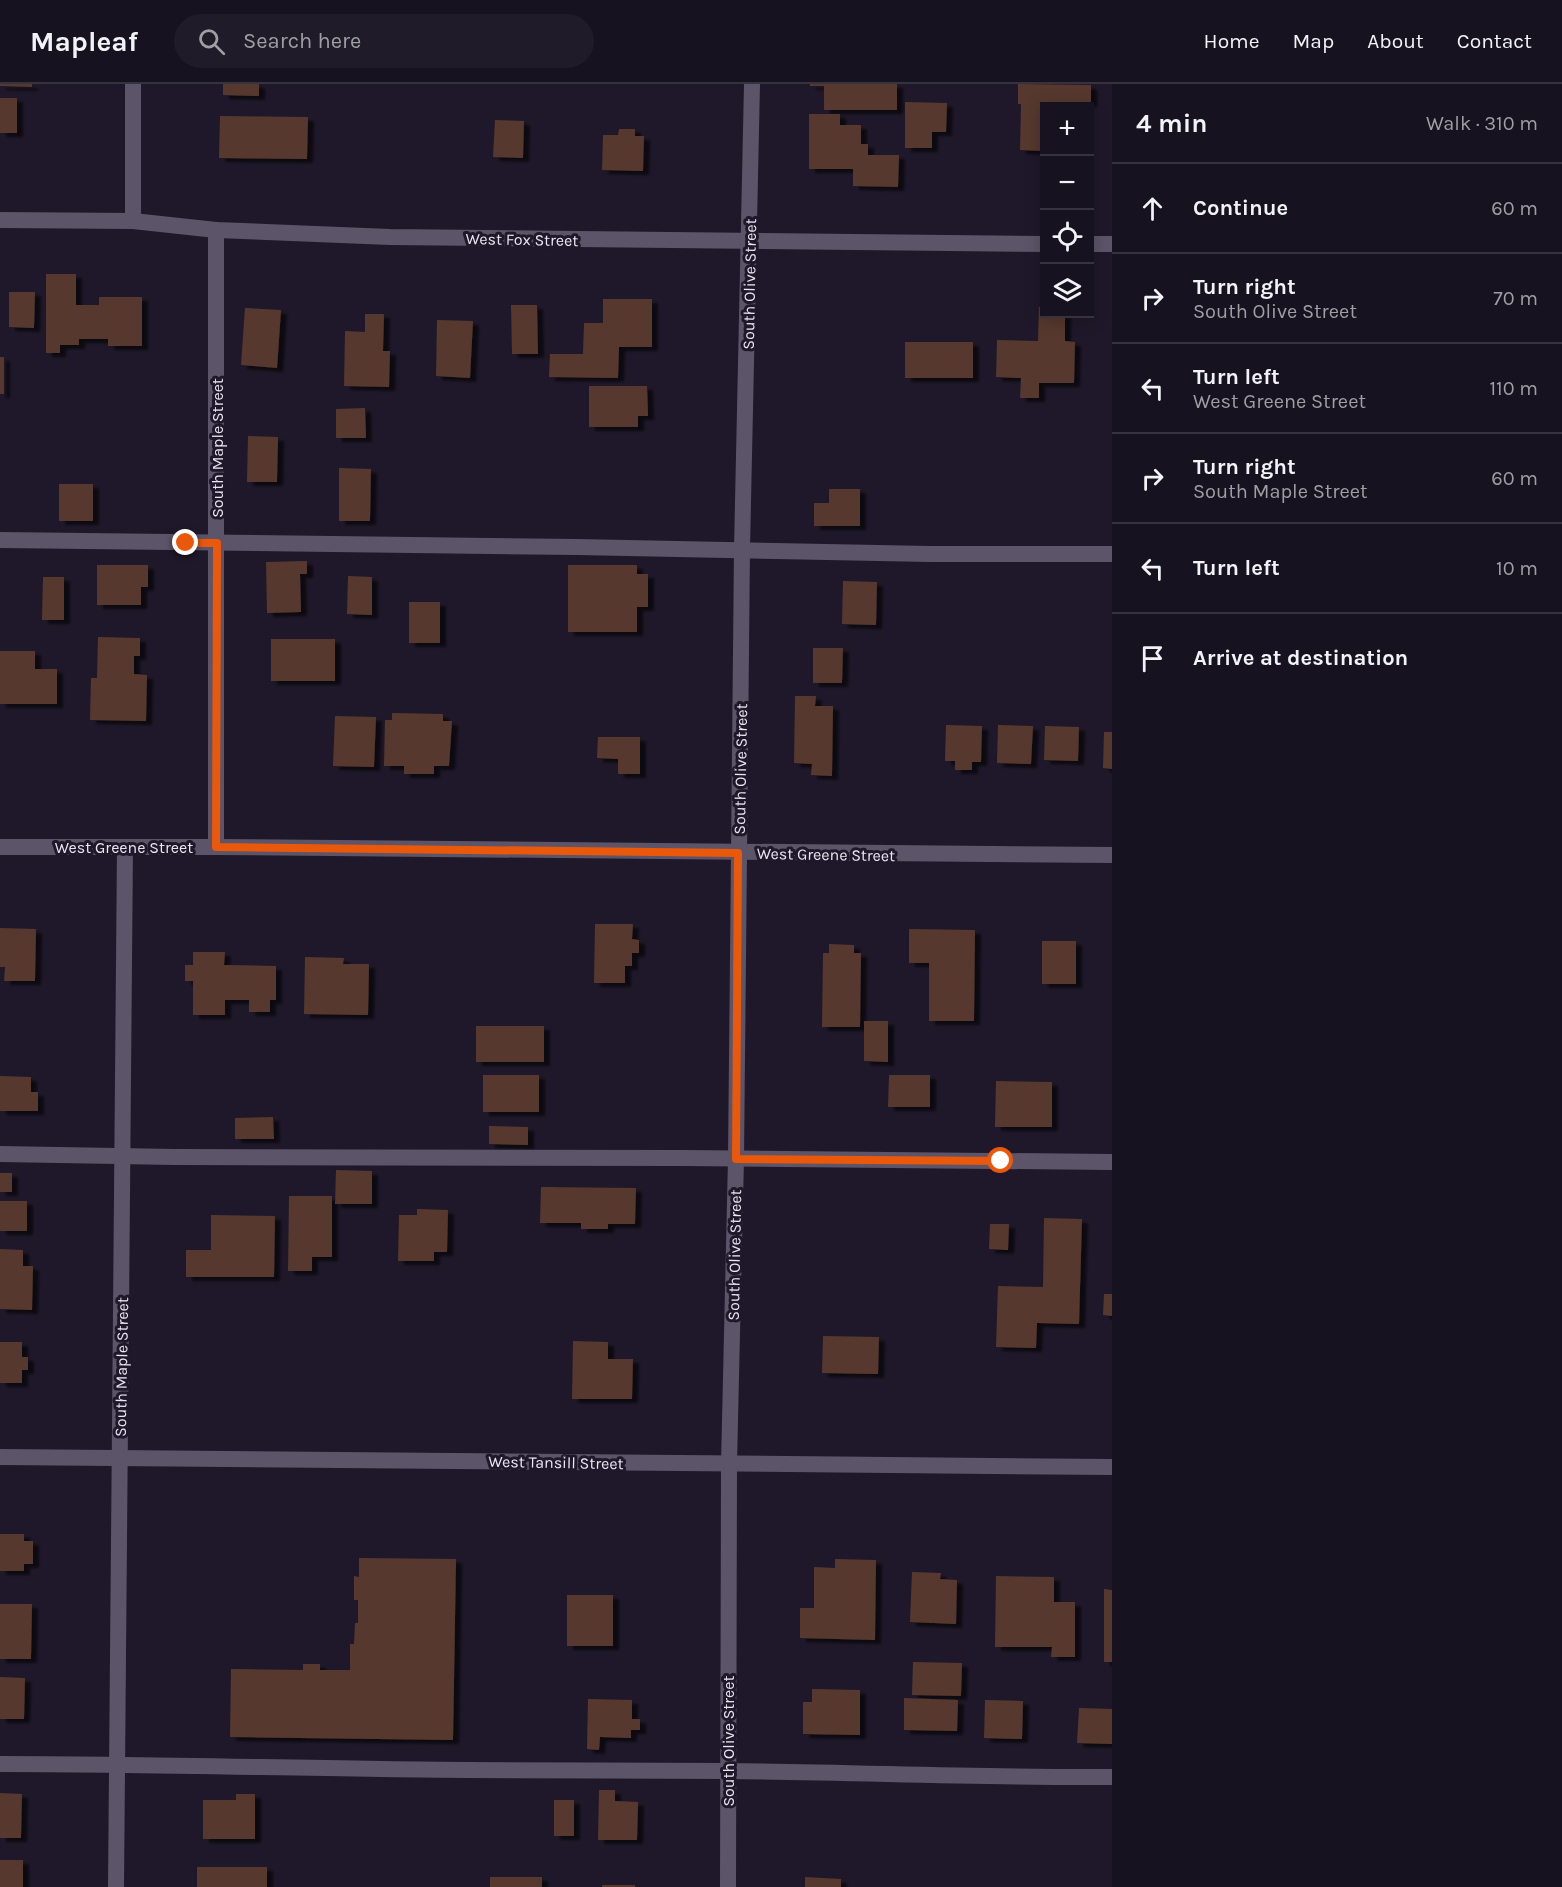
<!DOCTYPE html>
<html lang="en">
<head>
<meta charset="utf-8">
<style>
  body { margin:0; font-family:Karla,sans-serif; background:#201b29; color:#f1f3f6 }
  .controls { position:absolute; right:18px; top:18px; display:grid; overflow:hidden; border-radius:0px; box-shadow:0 3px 15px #0003 }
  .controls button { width:54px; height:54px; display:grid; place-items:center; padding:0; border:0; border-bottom:2px solid #36323e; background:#171220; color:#f1f3f6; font:30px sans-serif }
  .stop { position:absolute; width:18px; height:18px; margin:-14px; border:4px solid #ea580c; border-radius:50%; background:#fff }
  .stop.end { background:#ea580c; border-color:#fff; box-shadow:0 2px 6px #0008 }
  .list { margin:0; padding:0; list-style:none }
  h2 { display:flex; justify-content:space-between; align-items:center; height:78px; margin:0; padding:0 24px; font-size:26px }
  h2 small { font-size:20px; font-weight:400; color:#9e9ea5 }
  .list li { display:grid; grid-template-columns:39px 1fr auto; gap:18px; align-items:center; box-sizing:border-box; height:90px; padding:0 24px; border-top:2px solid #36323e }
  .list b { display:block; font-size:22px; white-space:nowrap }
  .list p { margin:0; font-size:20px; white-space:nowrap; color:#9e9ea5 }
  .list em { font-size:20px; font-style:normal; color:#9e9ea5 }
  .icon { flex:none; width:33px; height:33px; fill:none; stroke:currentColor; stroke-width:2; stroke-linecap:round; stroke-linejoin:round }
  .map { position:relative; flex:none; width:1112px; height:1803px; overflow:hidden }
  header { display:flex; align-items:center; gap:36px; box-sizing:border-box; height:84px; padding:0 30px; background:#171220; border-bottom:2px solid #36323e }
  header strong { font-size:28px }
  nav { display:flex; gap:33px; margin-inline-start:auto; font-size:21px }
  .search { width:420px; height:54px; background:#201b29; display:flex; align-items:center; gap:15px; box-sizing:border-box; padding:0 21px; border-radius:33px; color:#9e9ea5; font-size:22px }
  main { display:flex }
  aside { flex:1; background:#171220 }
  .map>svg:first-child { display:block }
  .building { fill:#56392d; filter:url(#shadow) }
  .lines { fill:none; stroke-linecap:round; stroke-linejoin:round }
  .service { stroke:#5c5468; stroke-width:16 }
  .minor { stroke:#5c5468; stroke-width:16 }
  .route { stroke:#ea580c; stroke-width:8 }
  .labels { text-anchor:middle; stroke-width:6; stroke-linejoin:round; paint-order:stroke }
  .street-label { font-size:16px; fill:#e9e5f1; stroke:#1f182a }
</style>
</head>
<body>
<header>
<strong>Mapleaf</strong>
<div class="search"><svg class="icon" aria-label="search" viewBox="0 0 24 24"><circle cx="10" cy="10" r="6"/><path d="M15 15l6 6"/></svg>Search here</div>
<nav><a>Home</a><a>Map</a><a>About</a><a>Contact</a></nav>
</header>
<main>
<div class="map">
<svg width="1112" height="1803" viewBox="0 0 1112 1803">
  <defs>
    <filter id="shadow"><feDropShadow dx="6" dy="4" stdDeviation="1.5" flood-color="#0009"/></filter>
  </defs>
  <rect width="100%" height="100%" fill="#1f182a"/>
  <!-- building -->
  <g class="building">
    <path d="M0 0H32V3L0 2Z"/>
    <path d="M223 0H259V12L223 11Z"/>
    <path d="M810 0H897V26H824V2H810Z"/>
    <path d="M1018 0 1091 1V19H1072V22H1044V67L1020 66 1021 20H1018Z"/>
    <rect x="0" y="14" width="17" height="35"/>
    <path d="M905 18 947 19 946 48H932V64H905Z"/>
    <path d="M809 30H840V41H861V60H868V71H899L898 103 853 102V85H809Z"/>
    <path d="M220 32 308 33 307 75 219 74Z"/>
    <path d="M495 36 524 37 523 74 493 73Z"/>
    <path d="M619 45H635V52H644L643 87 602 86 603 51H618Z"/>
    <path d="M46 190H76V221H99V213H142V262H108V255H79V261H60V269H46Z"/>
    <path d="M9 208H35L34 244 9 243Z"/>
    <path d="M603 215H652V263H619L618 294 549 293 550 270H583L584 239H603Z"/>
    <path d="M511 221H537L538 270H512Z"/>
    <path d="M1039 223H1044V230H1065V257L1075 258 1074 299H1039V314H1020L1021 294 996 293 997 256 1038 257Z"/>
    <path d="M245 224 281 226 277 284 241 281Z"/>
    <path d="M365 230H384L383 267H390L389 303 344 302 345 247 365 248Z"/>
    <path d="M437 236 473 237 470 294 436 292Z"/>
    <rect x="905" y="258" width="68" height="36"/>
    <rect x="0" y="273" width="4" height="37"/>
    <path d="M589 302H647L648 332H638V343H589Z"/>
    <path d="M365 324 366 354H336V325Z"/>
    <path d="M248 352 278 353 277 398H247Z"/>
    <path d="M339 384 371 385 370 437H339Z"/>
    <rect x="59" y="400" width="34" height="37"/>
    <path d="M829 405H860V442H814V419H829Z"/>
    <path d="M307 477V490H300L301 528 267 529 266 478Z"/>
    <path d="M97 481H148V503H141V521H97Z"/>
    <path d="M568 481H637V490H648V523H637V548H568Z"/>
    <path d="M348 492 372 493V531L347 530Z"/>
    <path d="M43 493H64V536H42Z"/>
    <path d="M843 497 877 498 876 541 842 540Z"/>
    <rect x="409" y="518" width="31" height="41"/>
    <path d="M98 553 140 554V572H134V590L147 591 146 637 90 636 91 594H97Z"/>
    <rect x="271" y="555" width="64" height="42"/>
    <path d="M813 564H843L842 599H813Z"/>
    <path d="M0 567H35V585H57V620H0Z"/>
    <path d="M795 612H816L815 622H833L832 692 811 691 812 680 794 679Z"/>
    <path d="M392 629 443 630V637H452L449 682H434V690H404V682H384L385 636H392Z"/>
    <path d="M335 632 376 633 374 683 333 682Z"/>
    <path d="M946 641 982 642 981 678H972V686H955V677H945Z"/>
    <path d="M998 641 1033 642 1031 680 997 679Z"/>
    <path d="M1045 642 1079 643 1078 677 1044 676Z"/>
    <path d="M1104 648H1112V685L1103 684Z"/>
    <path d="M598 653H640V690H618V675L597 674Z"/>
    <path d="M595 840H633L632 855 639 856V869H632V882H625V899H594Z"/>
    <path d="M0 844 36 845 35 897H4L5 883H0Z"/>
    <path d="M909 845 975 846 974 937H929V879H909Z"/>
    <rect x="1042" y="857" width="34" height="43"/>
    <path d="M829 860 854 861V869H861L860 943H822L823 869H829Z"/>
    <path d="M193 868H225L224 881 276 882V916H270V928H249V916H225V931H193V897H185V881H193Z"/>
    <path d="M305 873 344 874 343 880H369L368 931 304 930Z"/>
    <path d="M864 937H888V978L864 977Z"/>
    <rect x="476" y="942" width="68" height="36"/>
    <rect x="483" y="991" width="56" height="37"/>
    <path d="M889 991H930V1023H888Z"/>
    <path d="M0 992 31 993V1008H38V1027H0Z"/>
    <path d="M996 997 1052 998V1043H995Z"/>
    <path d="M273 1033 274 1055H235V1034Z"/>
    <path d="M489 1042 528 1043V1061L489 1060Z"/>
    <path d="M336 1086 372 1087V1120H335Z"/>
    <rect x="0" y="1089" width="12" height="19"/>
    <path d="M541 1103 636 1104 635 1140H608V1145H581V1139H540Z"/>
    <path d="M289 1112H332V1173H312V1187H288Z"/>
    <rect x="0" y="1117" width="27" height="30"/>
    <path d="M417 1125 448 1126 447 1168H434V1177H398L399 1131H417Z"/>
    <path d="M211 1131 275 1132 274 1193H186V1166H211Z"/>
    <path d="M1044 1134 1082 1135 1079 1240 1037 1239 1036 1264 996 1263 998 1202 1043 1203Z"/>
    <path d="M990 1140H1009L1008 1166 989 1165Z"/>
    <path d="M0 1165 23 1166V1182H33L32 1226 0 1225Z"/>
    <path d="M1104 1210H1112V1232L1103 1231Z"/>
    <path d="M823 1252 879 1253 878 1290 822 1289Z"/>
    <path d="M573 1257 608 1258V1275H633L632 1315H572Z"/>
    <path d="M0 1258H22V1273H28V1286H22V1299H0Z"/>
    <path d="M0 1450H24V1457H33V1480H24V1487H0Z"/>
    <path d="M359 1474 456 1475 453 1656 230 1653 231 1585 303 1586V1580H320V1586H350V1560H354L355 1539H358V1516H354V1492L359 1493Z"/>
    <path d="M835 1475 876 1476 875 1556 800 1554V1524H814V1483L835 1484Z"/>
    <path d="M912 1488 941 1489 940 1495 957 1496 956 1540 910 1538Z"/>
    <path d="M996 1492 1054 1493V1518H1075V1573H1051L1052 1563H995Z"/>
    <path d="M1104 1505 1112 1506V1578H1104Z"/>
    <rect x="567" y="1511" width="46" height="51"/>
    <path d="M0 1520H32L31 1575H0Z"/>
    <path d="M913 1578 962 1579 961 1612 912 1611Z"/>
    <path d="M0 1593 25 1594 24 1635H0Z"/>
    <path d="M812 1605 860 1606V1651L803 1650V1618H812Z"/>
    <path d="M904 1614 958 1616 957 1647 904 1646Z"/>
    <path d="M588 1615 632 1616V1635H640V1646H631V1654L600 1653 599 1666 587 1665Z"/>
    <path d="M985 1616 1023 1617 1022 1655 984 1654Z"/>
    <path d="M1079 1624 1112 1625V1660L1077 1659Z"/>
    <path d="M599 1706H615V1717L638 1718 637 1756H598Z"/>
    <path d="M0 1709 22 1710 21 1754H0Z"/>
    <path d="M236 1710H255V1755H203V1716H236Z"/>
    <rect x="554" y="1716" width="20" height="36"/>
    <rect x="0" y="1776" width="23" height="27"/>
    <rect x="197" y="1783" width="70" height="20"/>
    <rect x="490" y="1793" width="52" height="10"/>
    <path d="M805 1793 841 1795V1803H805Z"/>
    <rect x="602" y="1801" width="33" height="2"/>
  </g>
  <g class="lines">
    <!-- service -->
    <g class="service">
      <path d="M0 456 577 463 930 470H1112"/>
      <path d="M0 1070 175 1073 682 1074 1112 1078"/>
      <path d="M0 1680C157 1680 313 1685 469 1686 555 1687 641 1686 727 1687 855 1688 983 1694 1112 1693"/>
    </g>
    <!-- minor -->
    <g class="minor">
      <path d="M0 136 133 137 216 146 390 153 1044 160"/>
      <path d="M133 137V0"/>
      <path d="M216 146V763"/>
      <path d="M1090 160H1112"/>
      <path d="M0 763H216L1112 771"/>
      <path d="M0 1373 1112 1383"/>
      <path d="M116 1803 125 763"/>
      <path d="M728 1803 729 1380 736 1075 742 465 752 0"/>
    </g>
  </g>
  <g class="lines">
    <!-- route -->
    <path class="route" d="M186 459H217L216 763 738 769 736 1075 1001 1077"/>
  </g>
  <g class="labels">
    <!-- street labels -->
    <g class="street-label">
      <text transform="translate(522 155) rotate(1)" y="6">West Fox Street</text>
      <text transform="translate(749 200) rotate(-89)" y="6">South Olive Street</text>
      <text transform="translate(217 364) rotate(-90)" y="6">South Maple Street</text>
      <text transform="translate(740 685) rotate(-89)" y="6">South Olive Street</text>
      <text x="124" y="769">West Greene Street</text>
      <text transform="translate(826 770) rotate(1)" y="6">West Greene Street</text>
      <text transform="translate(734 1171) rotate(-89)" y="6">South Olive Street</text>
      <text transform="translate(121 1283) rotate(-89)" y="6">South Maple Street</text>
      <text transform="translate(556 1378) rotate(1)" y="6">West Tansill Street</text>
      <text transform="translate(728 1657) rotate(-90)" y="6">South Olive Street</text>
    </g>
  </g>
</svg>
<div class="controls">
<button>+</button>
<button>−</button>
<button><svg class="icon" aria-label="locate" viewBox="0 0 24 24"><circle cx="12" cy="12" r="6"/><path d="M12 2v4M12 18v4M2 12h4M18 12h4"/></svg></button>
<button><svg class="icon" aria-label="layers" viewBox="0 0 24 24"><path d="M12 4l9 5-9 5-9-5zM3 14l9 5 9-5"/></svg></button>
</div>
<div class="stop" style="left:1001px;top:1077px"></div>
<div class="stop end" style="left:186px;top:459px"></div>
</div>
<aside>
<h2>4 min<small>Walk · 310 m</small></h2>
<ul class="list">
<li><svg class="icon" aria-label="ahead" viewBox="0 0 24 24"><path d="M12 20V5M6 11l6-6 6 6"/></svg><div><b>Continue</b></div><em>60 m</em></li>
<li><svg class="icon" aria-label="right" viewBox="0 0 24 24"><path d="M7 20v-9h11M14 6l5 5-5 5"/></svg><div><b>Turn right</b><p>South Olive Street</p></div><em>70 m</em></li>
<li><svg class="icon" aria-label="left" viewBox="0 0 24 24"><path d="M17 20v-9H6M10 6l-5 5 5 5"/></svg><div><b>Turn left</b><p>West Greene Street</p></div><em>110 m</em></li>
<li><svg class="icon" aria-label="right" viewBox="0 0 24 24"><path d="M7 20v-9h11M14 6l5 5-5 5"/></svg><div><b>Turn right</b><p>South Maple Street</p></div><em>60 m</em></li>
<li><svg class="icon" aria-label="left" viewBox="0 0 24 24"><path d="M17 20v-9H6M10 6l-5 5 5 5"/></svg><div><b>Turn left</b></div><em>10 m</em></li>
<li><svg class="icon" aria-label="arrive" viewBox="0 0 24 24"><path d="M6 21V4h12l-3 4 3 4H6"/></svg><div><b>Arrive at destination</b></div></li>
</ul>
</aside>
</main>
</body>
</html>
